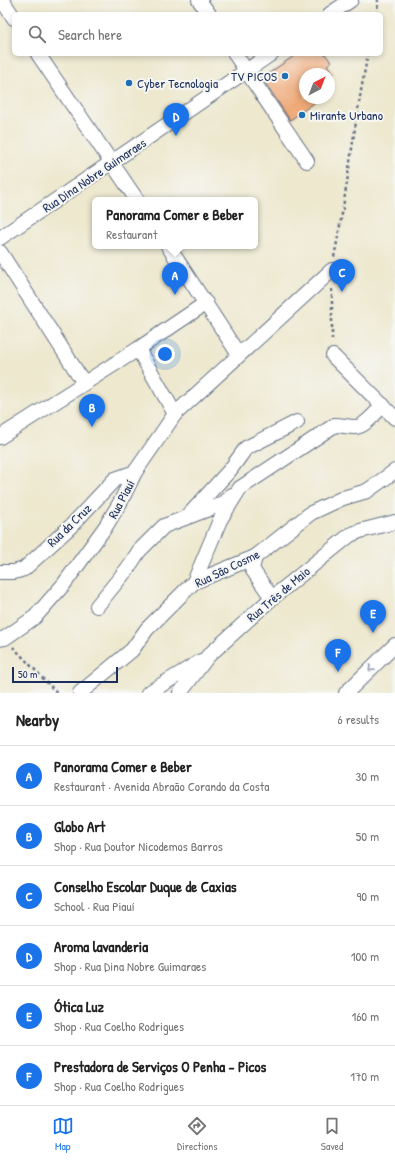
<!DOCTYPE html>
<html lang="en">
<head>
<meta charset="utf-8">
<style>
  body { margin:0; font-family:"Patrick Hand",sans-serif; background:#f2f2f2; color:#222 }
  .compass { position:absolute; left:299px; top:68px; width:36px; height:36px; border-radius:50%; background:#fff; box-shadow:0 2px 6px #0003; rotate:42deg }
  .scale { position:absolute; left:12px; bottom:10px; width:106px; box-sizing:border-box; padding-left:4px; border:2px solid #1b2f5e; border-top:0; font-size:11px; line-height:14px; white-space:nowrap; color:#1b2f5e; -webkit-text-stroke:3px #f6f6f2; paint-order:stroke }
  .you { position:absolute; left:165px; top:354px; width:14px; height:14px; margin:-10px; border:3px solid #fff; border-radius:50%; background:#1a73e8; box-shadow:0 0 0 6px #1a73e833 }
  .badge { display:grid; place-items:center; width:26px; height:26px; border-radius:50%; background:#1a73e8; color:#fff; font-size:13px; font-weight:700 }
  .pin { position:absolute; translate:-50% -33px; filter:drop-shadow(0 1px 2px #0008) }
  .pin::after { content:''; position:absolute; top:21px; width:14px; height:12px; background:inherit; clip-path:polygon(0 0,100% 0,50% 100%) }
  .popup { position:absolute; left:92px; top:197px; width:166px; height:52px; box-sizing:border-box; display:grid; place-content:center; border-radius:6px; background:#fff; filter:drop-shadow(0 1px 3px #0005); font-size:13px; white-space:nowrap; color:#767676 }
  .popup b { font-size:15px; color:#222 }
  .popup::after { content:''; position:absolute; left:50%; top:100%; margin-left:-8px; border:8px solid transparent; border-top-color:#fff }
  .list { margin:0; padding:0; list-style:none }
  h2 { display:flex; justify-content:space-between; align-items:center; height:52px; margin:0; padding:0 16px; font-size:17px }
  h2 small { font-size:13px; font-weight:400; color:#767676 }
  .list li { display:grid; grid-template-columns:26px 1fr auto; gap:12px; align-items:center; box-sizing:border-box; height:60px; padding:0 16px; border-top:1px solid #e0e0e0 }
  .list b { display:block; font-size:15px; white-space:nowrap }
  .list p { margin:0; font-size:13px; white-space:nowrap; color:#767676 }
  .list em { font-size:13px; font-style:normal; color:#767676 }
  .icon { flex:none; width:22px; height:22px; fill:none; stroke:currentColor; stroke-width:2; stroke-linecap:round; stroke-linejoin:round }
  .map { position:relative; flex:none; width:395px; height:693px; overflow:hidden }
  .search { position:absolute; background:#fff; box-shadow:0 2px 6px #0003; left:12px; right:12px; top:12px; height:44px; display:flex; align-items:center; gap:10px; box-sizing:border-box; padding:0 14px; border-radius:6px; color:#767676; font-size:15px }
  .sheet { height:412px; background:#fff }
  nav { display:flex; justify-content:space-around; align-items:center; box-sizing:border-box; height:56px; border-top:1px solid #e0e0e0; background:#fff; font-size:11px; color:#767676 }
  nav a { display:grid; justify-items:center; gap:2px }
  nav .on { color:#1a73e8 }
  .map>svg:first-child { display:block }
  .building { fill:#efa978 }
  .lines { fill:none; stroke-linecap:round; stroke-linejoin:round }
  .minor-casing { stroke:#647085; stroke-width:16 }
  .path { stroke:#647085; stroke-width:2.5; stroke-dasharray:3 3; stroke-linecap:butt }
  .minor { stroke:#fff; stroke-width:14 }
  .oneway { stroke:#8d97ae }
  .poi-dot { fill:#1f6fb2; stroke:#f6f6f2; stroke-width:1.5 }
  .labels { text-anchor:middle; stroke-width:4; stroke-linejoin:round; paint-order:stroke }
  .poi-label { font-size:13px; fill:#1b2f5e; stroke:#f6f6f2; text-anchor:start }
  .street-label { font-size:13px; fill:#1b2f5e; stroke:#f6f6f2 }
</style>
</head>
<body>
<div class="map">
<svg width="395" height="693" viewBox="0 0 395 693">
  <rect width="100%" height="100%" fill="#f6f6f2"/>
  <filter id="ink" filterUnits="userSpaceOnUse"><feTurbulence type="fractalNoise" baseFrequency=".025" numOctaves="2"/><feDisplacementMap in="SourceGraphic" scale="8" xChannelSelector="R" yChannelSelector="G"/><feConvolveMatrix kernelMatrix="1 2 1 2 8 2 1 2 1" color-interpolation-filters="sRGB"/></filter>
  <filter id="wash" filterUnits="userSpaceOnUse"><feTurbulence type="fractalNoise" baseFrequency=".012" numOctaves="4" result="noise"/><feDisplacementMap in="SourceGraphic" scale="16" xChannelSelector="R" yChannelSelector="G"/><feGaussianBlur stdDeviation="0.9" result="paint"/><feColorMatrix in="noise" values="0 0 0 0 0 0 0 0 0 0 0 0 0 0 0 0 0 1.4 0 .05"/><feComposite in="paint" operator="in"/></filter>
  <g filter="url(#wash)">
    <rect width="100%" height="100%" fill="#ede8ce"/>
    <g id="blocks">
      <!-- building -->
      <path class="building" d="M297 54H325L331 62 327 65 334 74H305V98H321L290 120 262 78Z"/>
    </g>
  </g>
  <g filter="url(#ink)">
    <use href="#blocks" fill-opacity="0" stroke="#647085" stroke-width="1"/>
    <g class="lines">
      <!-- minor casing -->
      <g class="minor-casing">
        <g id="minor">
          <path d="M2 0 14 18"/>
          <path d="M199 0 209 14"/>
          <path d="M330 14 351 0"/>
          <path d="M38 54 137 200"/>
          <path d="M235 54 307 161"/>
          <path d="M0 238 271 54"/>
          <path d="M168 246 239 355"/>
          <path d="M0 252 84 383"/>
          <path d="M138 349 175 414"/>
          <path d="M333 356 395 418"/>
          <path d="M0 437 138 349 206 303"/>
          <path d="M189 515 230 470 246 448 297 422"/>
          <path d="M255 557 252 569 272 598"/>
          <path d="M0 572H14L24 569 71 526 115 479 135 472"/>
          <path d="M194 582 220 520 240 488 335 425C342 425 348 427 355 427 365 427 376 412 383 405"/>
          <path d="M97 606 128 568 139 551 164 526 222 504 232 495"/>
          <path d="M0 639 5 638 35 617 64 584 106 526 121 501 135 472 175 414 332 270"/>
          <path d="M80 693 132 650 147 629 194 582 255 557 311 513 343 498 367 491 395 471"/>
          <path d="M148 693 201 661"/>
          <path d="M180 693 208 656 228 638 272 598 350 535 360 531 395 522"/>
          <path d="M346 693 395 645"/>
        </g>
      </g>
      <!-- path -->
      <g class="path">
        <path d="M377 14 378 0"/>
        <path d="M334 257C348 189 354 121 368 54"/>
        <path d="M332 289V342"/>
        <path d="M13 647 57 693"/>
      </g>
      <!-- minor -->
      <use href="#minor" class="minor"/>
    </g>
    <!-- one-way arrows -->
    <defs><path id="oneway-chevron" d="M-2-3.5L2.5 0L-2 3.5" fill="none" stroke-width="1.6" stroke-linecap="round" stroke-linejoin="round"/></defs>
    <use class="oneway" href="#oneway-chevron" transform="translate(371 669) rotate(135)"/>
  </g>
  <!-- markers -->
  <g class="poi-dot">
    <circle cx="285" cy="76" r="4"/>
    <circle cx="129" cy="83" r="4"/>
    <circle cx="302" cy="115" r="4"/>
  </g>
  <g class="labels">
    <!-- poi labels -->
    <g class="poi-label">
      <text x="277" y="81" text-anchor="end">TV PICOS</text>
      <text x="137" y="88">Cyber Tecnologia</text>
      <text x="310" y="120">Mirante Urbano</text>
    </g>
    <!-- street labels -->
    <g class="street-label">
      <text transform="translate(94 175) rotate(-34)" y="5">Rua Dina Nobre Guimaraes</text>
      <text transform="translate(121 499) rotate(-62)" y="5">Rua Piauí</text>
      <text transform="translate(69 525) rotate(-44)" y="5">Rua da Cruz</text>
      <text transform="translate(227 568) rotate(-26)" y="5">Rua São Cosme</text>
      <text transform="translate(278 594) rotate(-40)" y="5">Rua Três de Maio</text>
    </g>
  </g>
</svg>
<svg class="compass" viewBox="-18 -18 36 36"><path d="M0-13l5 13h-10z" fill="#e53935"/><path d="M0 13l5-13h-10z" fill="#767676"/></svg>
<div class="scale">50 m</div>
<div class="you"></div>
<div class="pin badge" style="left:175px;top:295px">A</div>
<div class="popup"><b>Panorama Comer e Beber</b>Restaurant</div>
<div class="pin badge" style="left:92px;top:427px">B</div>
<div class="pin badge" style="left:342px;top:292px">C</div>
<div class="pin badge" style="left:176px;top:136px">D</div>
<div class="pin badge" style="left:373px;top:633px">E</div>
<div class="pin badge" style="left:338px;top:672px">F</div>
<div class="search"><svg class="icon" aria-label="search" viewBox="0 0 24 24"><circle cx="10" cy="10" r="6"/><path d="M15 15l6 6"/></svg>Search here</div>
</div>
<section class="sheet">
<h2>Nearby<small>6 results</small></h2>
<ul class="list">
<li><span class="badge">A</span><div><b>Panorama Comer e Beber</b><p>Restaurant · Avenida Abraão Corando da Costa</p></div><em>30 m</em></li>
<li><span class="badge">B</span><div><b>Globo Art</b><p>Shop · Rua Doutor Nicodemos Barros</p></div><em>50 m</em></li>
<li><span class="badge">C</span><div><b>Conselho Escolar Duque de Caxias</b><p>School · Rua Piauí</p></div><em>90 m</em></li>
<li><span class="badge">D</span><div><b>Aroma lavanderia</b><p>Shop · Rua Dina Nobre Guimaraes</p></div><em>100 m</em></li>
<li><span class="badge">E</span><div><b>Ótica Luz</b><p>Shop · Rua Coelho Rodrigues</p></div><em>160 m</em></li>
<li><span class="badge">F</span><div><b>Prestadora de Serviços O Penha - Picos</b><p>Shop · Rua Coelho Rodrigues</p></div><em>170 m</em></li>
</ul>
</section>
<nav>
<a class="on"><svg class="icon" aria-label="map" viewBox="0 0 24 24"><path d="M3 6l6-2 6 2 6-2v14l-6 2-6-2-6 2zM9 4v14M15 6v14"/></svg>Map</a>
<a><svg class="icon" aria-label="directions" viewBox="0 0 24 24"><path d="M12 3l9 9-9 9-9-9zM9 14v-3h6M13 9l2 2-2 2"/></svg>Directions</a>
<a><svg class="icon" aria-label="saved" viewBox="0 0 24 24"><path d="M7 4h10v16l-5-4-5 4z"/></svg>Saved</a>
</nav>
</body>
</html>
